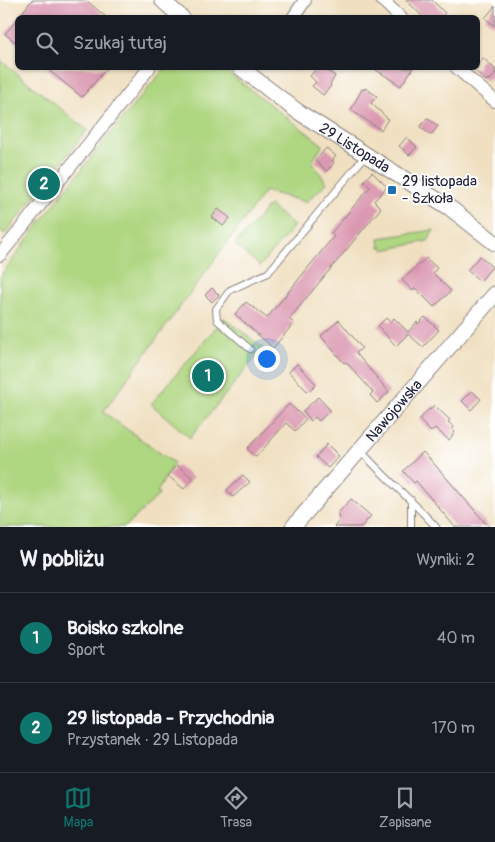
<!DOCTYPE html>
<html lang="pl">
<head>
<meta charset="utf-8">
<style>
  body { margin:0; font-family:Pangolin,sans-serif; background:#242831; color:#f1f3f6 }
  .you { position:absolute; left:266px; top:358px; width:18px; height:18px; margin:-12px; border:4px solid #fff; border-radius:50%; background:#1a73e8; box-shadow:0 0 0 8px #1a73e833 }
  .badge { display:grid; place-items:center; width:32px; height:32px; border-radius:50%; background:#0f766e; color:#fff; font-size:16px; font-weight:700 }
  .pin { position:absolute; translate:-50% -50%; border:2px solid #fff; box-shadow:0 1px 5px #0006 }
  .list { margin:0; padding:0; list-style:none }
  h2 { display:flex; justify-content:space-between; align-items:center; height:65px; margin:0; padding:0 20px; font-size:21px }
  h2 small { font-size:16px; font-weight:400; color:#9ea1a6 }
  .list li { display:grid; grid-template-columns:32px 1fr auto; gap:15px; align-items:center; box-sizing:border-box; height:90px; padding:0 20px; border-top:1px solid #363941 }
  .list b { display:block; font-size:19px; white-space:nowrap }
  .list p { margin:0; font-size:16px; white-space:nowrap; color:#9ea1a6 }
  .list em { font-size:16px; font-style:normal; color:#9ea1a6 }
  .icon { flex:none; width:28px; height:28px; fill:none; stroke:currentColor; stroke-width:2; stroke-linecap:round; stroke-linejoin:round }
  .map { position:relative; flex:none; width:495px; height:527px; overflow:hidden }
  .search { position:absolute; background:#171b24; box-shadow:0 1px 4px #0004; left:15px; right:15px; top:15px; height:55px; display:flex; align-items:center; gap:12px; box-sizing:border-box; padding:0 18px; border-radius:8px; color:#9ea1a6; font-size:19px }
  .sheet { height:245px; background:#171b24 }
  nav { display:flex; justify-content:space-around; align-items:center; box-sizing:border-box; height:70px; border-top:1px solid #363941; background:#171b24; font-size:14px; color:#9ea1a6 }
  nav a { display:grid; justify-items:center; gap:2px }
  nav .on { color:#0f766e }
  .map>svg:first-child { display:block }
  .green { fill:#afd680; stroke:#687c5e }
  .building { fill:#db98b1 }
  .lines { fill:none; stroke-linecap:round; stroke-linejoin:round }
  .service-casing { stroke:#89817e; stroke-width:8 }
  .minor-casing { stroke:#89817e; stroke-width:14 }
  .tertiary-casing { stroke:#89817e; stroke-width:17 }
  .service { stroke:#fff; stroke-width:6 }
  .minor { stroke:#fff; stroke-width:12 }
  .tertiary { stroke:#fff; stroke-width:15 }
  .poi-dot { fill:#1f6fb2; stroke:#fff; stroke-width:2 }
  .labels { text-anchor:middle; stroke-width:4; stroke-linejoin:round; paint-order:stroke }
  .street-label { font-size:15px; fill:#22223b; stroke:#fff }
  .poi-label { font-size:15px; fill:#22223b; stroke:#fff; text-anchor:start }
</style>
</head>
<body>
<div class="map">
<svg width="495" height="527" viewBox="0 0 495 527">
  <rect width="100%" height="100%" fill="#fff"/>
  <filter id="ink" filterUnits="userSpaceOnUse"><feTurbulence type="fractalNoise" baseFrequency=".02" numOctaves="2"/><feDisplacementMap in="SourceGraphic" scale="10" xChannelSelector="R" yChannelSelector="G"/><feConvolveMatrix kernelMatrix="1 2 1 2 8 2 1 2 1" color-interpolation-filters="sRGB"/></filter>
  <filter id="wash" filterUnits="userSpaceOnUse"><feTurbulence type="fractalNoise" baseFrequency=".0096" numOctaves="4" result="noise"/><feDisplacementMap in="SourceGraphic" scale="20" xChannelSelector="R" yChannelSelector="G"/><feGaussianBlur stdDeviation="1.12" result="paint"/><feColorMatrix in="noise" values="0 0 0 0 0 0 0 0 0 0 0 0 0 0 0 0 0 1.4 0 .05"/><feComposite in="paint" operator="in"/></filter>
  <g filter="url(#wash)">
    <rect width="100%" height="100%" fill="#f0e0c1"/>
    <!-- green -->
    <g class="green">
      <path d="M0 60 87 130 5 234 0 230Z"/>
      <path d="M165 68H222L323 145 312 162 327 183 306 202 265 191 103 412 174 463 157 492 160 494 125 527H0V277L32 233 112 131Z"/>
      <path d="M269 205 294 226 260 266 235 245Z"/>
      <path d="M434 230 428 241 384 250 383 247H380L379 238Z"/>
      <path d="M224 318 263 348 190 438 151 404Z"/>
    </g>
    <g id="blocks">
      <!-- building -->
      <g class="building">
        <path d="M32 0H86L107 18H18Z"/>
        <path d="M406 0H432L445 13 440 18H424Z"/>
        <path d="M495 6V26L485 18Z"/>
        <path d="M18 18V44L5 34Z"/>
        <path d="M483 58 495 69V75L490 80 488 79 486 81 473 69 478 68V64Z"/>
        <path d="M46 68H107L82 97Z"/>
        <path d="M317 68H324L335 76 330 85 331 86 323 95 312 86 316 82 310 76Z"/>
        <path d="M373 68H413L401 86Z"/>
        <path d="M365 88 377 96 371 103 388 119 381 130 351 110 362 89 364 90Z"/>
        <path d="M427 118 438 126 431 135 420 127Z"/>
        <path d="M407 137 417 147 409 155 399 146Z"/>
        <path d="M326 148 336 156 332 161 334 163 327 171 315 161Z"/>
        <path d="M372 172 387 187 374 201 381 208 289 319 294 323 273 348 235 314 246 302 267 318 334 236 331 233 370 187 364 181Z"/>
        <path d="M218 209 230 218 223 226 212 217Z"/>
        <path d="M480 256 492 267 480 281 467 270Z"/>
        <path d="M426 258 437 268 433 273 451 291 434 307 415 288 413 291 402 280Z"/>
        <path d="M212 288 219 295 212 302 205 295Z"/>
        <path d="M425 317 439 330 423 347 408 334 396 346 378 326 386 318 390 322 394 318 408 332 417 322 418 324Z"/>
        <path d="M339 320 362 348 356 353 389 392 377 403 370 395 373 392 346 362 344 363 321 336Z"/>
        <path d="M297 364 316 384 308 392 289 372Z"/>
        <path d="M472 391 481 399 471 410 462 401Z"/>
        <path d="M318 397 330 410 319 421 315 417 311 421 303 411Z"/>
        <path d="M289 404 306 419 295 431 286 423 256 457 247 449Z"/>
        <path d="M434 405 450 420 448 422 454 427 452 430 455 432 449 440 435 428 431 432 419 420 429 409 430 410Z"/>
        <path d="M327 444 339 456 328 468 316 457Z"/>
        <path d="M423 452 436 466 489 527H455L416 481 414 483 403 471Z"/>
        <path d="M177 465 193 478 184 489 168 476Z"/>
        <path d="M243 475 250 482 233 497 227 490Z"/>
        <path d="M351 499 371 516 361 527H334L339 521 338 513Z"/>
      </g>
    </g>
  </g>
  <g filter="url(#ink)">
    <use href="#blocks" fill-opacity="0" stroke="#89817e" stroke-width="1"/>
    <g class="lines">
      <!-- service casing -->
      <g class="service-casing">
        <g id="service">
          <path d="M250 349 217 320 216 309 230 290 268 273 366 155"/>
          <path d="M360 450C384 477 412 500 436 527"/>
          <path d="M411 500V527"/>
        </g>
      </g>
      <!-- minor casing -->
      <g class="minor-casing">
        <g id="minor">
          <path d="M382 0 401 18"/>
          <path d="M293 18 305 0"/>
          <path d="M457 68 495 101"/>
          <path d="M0 255 149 68"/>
        </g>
      </g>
      <!-- tertiary casing -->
      <g class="tertiary-casing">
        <g id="tertiary">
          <path d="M162 0 182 18"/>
          <path id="s1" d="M241 68 297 111 450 208 495 243"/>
          <path id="s2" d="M293 527 495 294"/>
        </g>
      </g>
      <!-- service -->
      <use href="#service" class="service"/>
      <!-- minor -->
      <use href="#minor" class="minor"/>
      <!-- tertiary -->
      <use href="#tertiary" class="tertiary"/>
    </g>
  </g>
  <!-- markers -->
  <rect class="poi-dot" x="387" y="185" width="10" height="10" rx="2.5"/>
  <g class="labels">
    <!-- street labels -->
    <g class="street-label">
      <text dy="5" stroke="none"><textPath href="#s1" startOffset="139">29 Listopada</textPath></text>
      <text dy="5" stroke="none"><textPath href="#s2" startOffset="154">Nawojowska</textPath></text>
    </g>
    <!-- poi labels -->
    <g class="poi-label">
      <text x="402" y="186">29 listopada<tspan x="402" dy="17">- Szkoła</tspan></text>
    </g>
  </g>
</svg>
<div class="you"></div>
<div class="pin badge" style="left:208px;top:376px">1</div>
<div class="pin badge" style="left:44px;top:184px">2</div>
<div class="search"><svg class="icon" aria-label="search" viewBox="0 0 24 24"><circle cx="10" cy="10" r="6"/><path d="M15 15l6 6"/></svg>Szukaj tutaj</div>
</div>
<section class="sheet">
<h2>W pobliżu<small>Wyniki: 2</small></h2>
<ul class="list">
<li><span class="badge">1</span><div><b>Boisko szkolne</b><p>Sport</p></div><em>40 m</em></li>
<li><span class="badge">2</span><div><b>29 listopada - Przychodnia</b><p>Przystanek · 29 Listopada</p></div><em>170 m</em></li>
</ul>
</section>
<nav>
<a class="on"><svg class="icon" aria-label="map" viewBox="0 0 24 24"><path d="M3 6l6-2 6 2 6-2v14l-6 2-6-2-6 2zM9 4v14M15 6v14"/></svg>Mapa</a>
<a><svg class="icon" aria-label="directions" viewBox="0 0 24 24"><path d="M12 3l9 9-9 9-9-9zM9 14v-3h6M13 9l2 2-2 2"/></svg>Trasa</a>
<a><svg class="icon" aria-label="saved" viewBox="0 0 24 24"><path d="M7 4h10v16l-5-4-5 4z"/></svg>Zapisane</a>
</nav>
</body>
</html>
